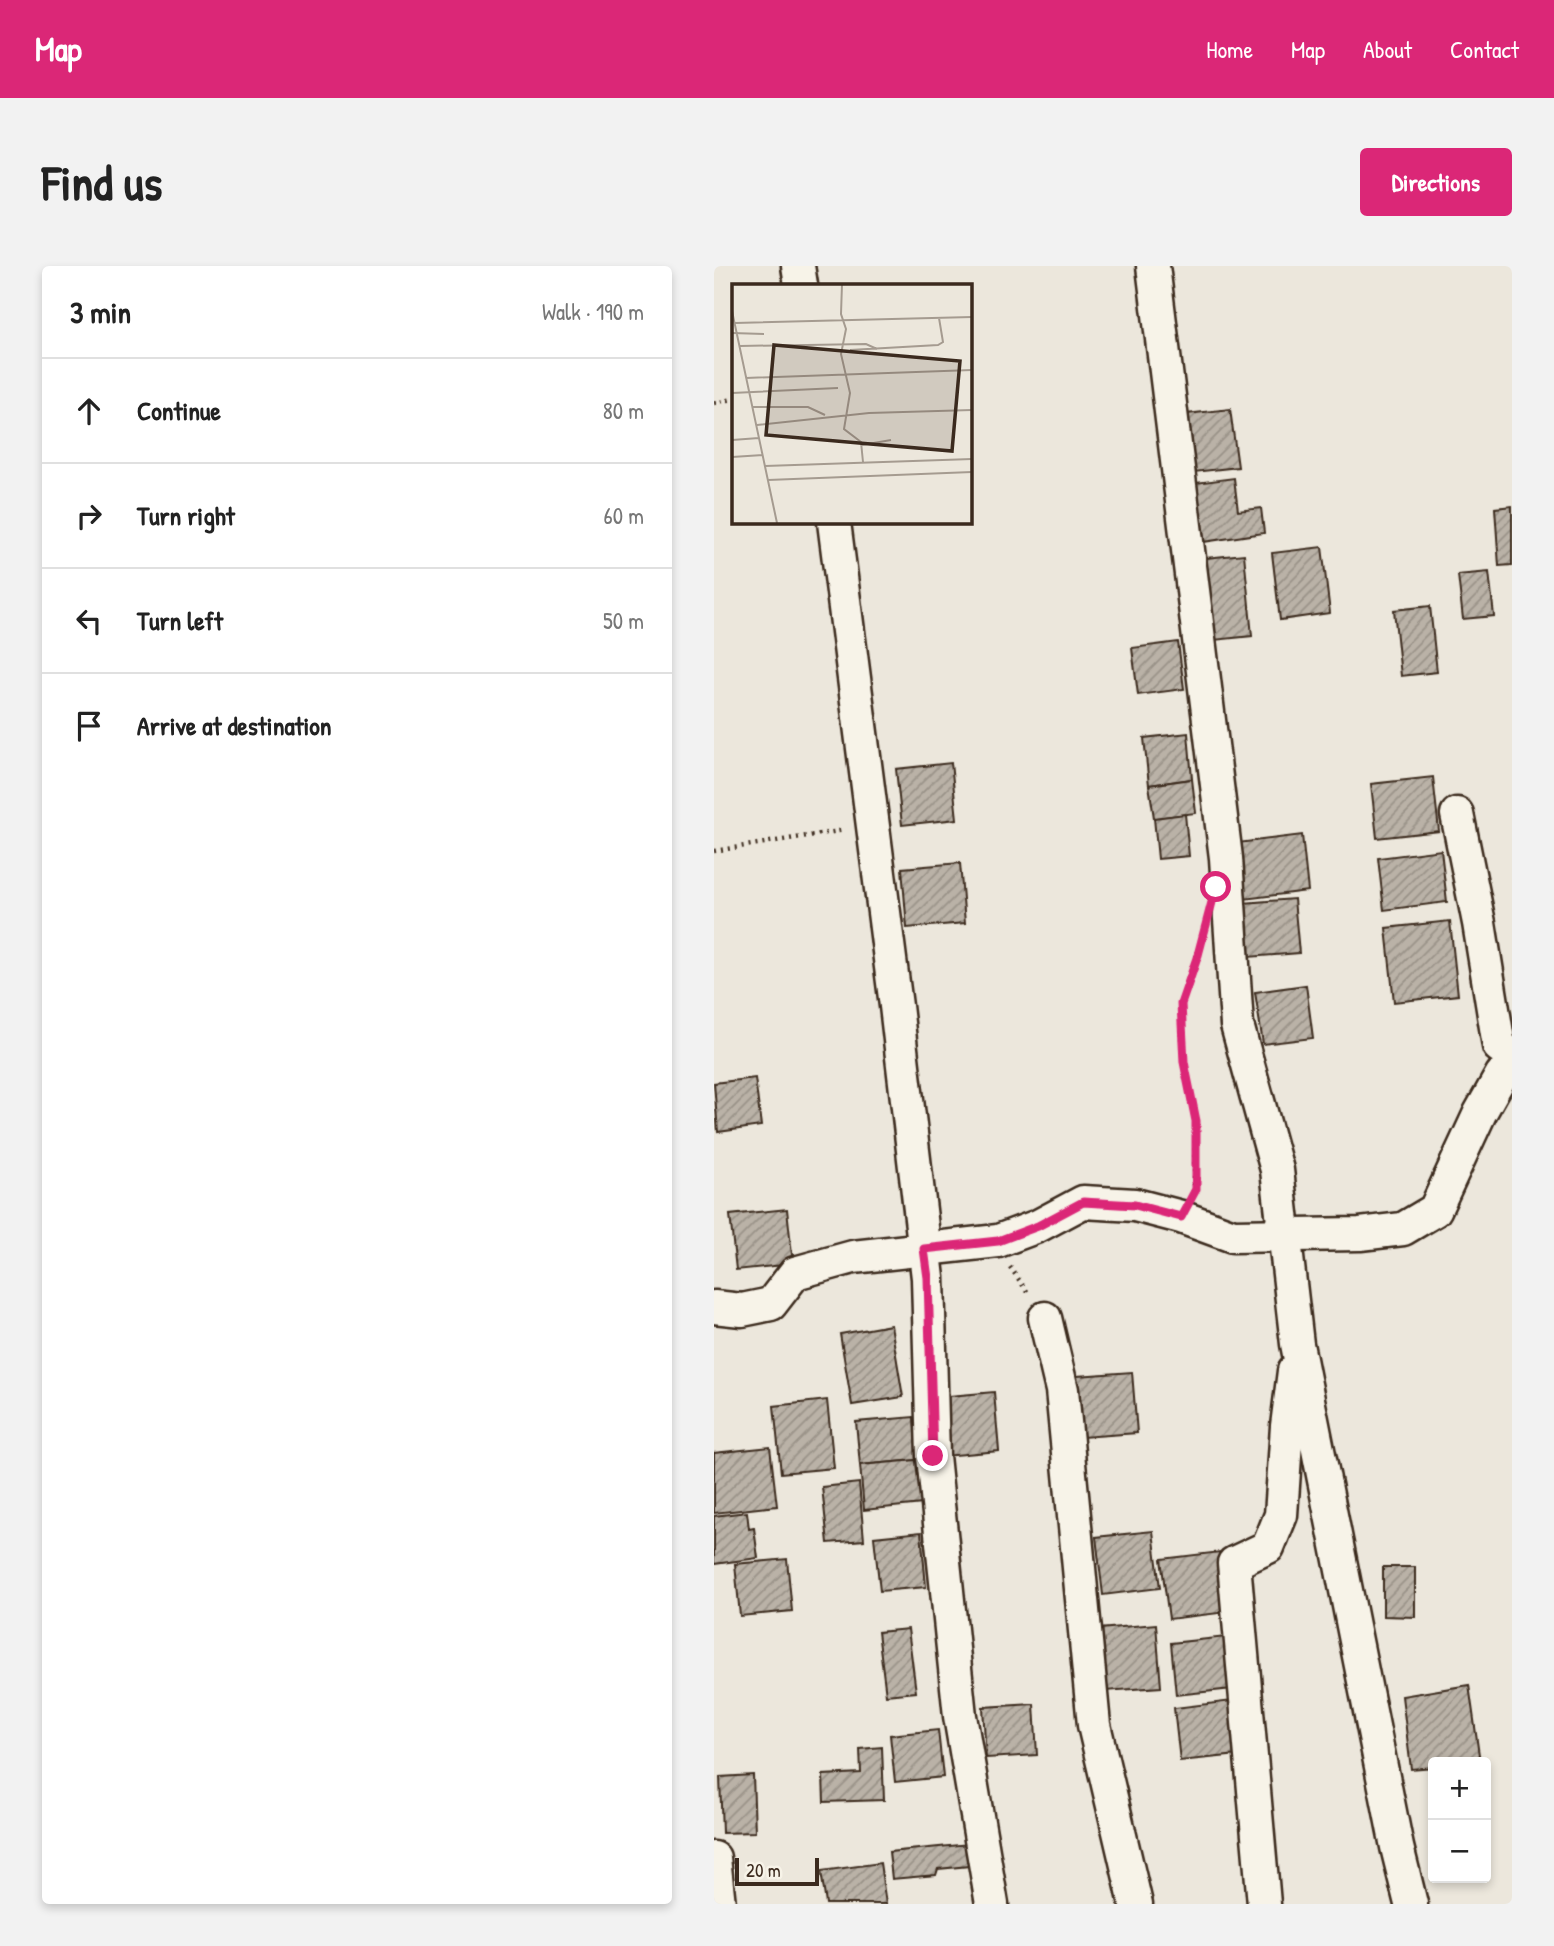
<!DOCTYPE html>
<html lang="en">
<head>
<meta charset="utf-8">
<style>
  body { margin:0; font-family:"Patrick Hand",sans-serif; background:#f2f2f2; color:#222 }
  .controls { position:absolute; right:21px; bottom:21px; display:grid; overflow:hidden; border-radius:7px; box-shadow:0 4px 10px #0003 }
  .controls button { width:63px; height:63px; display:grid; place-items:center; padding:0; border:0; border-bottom:2px solid #e0e0e0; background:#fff; color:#222; font:35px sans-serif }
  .scale { position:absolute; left:21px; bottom:18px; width:84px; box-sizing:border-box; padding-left:7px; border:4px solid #3b2a1e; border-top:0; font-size:19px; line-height:24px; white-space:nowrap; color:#3b2a1e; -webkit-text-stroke:5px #f7f3e8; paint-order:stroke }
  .stop { position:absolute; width:21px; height:21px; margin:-16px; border:5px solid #db2777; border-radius:50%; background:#fff }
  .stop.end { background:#db2777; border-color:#fff; box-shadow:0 2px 7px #0008 }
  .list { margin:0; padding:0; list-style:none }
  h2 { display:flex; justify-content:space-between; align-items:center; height:91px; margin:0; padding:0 28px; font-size:30px }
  h2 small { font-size:23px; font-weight:400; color:#767676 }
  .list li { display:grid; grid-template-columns:46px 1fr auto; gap:21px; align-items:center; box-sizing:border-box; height:105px; padding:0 28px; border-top:2px solid #e0e0e0 }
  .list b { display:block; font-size:26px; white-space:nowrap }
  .list em { font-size:23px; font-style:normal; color:#767676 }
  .icon { flex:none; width:38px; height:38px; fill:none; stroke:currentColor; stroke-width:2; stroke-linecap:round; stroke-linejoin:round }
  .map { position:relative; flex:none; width:798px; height:1638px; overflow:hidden; border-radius:7px }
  header { display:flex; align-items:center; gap:42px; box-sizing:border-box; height:98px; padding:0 35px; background:#db2777; color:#fff }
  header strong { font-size:33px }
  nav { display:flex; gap:38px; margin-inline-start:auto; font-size:24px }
  .intro { display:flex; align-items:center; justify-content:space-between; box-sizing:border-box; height:168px; padding:0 42px }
  h1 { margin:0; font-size:49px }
  .button { padding:18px 32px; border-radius:7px; background:#db2777; color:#fff; font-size:24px; font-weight:700 }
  main { display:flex; gap:42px; padding:0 42px }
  aside { flex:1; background:#fff; border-radius:7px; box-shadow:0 4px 10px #0003 }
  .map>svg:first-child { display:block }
  .building { fill:url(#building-hatch); stroke:#3b2a1e; stroke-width:2 }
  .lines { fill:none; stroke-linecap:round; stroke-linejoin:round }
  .minor-casing { stroke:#3b2a1e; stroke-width:37 }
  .path { stroke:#3b2a1e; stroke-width:4.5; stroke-dasharray:2 5; stroke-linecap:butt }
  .minor { stroke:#f7f3e8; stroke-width:32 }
  .route { stroke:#db2777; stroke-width:9 }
  .inset-road { fill:none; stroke:#a59b90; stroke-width:2 }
  .view { fill:#3b2a1e; fill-opacity:0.15; stroke:#3b2a1e; stroke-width:3.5 }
  .inset-edge { fill:none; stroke:#3b2a1e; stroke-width:3.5 }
</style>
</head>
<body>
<header>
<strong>Map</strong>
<nav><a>Home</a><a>Map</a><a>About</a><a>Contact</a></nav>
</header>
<div class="intro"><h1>Find us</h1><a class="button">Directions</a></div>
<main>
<aside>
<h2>3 min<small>Walk · 190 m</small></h2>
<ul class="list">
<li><svg class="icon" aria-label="ahead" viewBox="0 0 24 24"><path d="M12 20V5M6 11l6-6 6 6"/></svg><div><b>Continue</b></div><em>80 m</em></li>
<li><svg class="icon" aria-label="right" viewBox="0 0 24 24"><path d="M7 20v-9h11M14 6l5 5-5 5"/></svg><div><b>Turn right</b></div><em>60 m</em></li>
<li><svg class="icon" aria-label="left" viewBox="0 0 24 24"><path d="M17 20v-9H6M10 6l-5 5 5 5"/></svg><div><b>Turn left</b></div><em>50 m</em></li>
<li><svg class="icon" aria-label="arrive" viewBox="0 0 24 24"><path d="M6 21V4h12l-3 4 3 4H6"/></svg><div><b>Arrive at destination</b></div></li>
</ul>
</aside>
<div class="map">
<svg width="798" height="1638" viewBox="0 0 798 1638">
  <defs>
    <pattern id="building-hatch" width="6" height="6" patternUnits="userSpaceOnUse" patternTransform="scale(1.75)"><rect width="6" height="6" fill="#bab2a7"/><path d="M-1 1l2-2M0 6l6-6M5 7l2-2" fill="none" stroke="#989187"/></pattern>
  </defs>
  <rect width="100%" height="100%" fill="#ece7dc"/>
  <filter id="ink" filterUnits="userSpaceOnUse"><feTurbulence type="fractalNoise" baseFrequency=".0143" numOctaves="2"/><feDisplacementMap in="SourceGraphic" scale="14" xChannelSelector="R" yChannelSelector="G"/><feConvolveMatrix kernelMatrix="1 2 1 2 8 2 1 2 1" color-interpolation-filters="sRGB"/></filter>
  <g filter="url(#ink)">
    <!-- building -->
    <g class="building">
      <path d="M516 143 524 201 480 206 473 148Z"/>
      <path d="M520 212 524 245 547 242 550 267 489 276 481 217Z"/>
      <path d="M798 240V299L785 300 781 242Z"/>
      <path d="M608 281 616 347 566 354 558 287Z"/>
      <path d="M530 288 538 370 500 374 492 292Z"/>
      <path d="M775 306 780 350 749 353 744 309Z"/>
      <path d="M716 340 723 406 687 410 680 344Z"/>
      <path d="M464 376 470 423 424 429 418 382Z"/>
      <path d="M474 467 478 513 435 519 430 472Z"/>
      <path d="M237 497 243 553 188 559 182 503Z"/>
      <path d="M719 511 725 565 663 572 657 518Z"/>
      <path d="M478 513 482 547 440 552 435 519Z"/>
      <path d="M471 548 475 590 444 593 440 552Z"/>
      <path d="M588 569 594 625 530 633 523 577Z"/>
      <path d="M727 584 733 636 670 644 664 592Z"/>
      <path d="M246 597 251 657 193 662 188 602Z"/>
      <path d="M580 633 585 687 534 691 530 637Z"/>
      <path d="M736 655 744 729 680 736 672 662Z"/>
      <path d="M592 719 599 772 549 778 541 726Z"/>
      <path d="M41 812 47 860 4 866 0 817Z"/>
      <path d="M73 943 79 998 22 1004 16 949Z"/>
      <path d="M177 1059 189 1131 138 1139 126 1068Z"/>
      <path d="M418 1106 423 1167 368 1171 363 1110Z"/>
      <path d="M280 1126 285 1185 230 1190 224 1131Z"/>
      <path d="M113 1134 120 1202 67 1207 60 1140Z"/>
      <path d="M200 1151 203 1194 146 1199 142 1156Z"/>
      <path d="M56 1181 63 1240 0 1247V1187Z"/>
      <path d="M203 1194 208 1238 150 1244 146 1199Z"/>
      <path d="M145 1217 150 1274 114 1277 108 1221Z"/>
      <path d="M33 1246 35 1263 40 1262 44 1292 0 1298V1250Z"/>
      <path d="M439 1265 446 1322 389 1329 382 1271Z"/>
      <path d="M207 1266 212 1321 166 1325 160 1271Z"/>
      <path d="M506 1286 514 1346 455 1353 447 1293Z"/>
      <path d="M73 1293 78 1345 26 1350 21 1298Z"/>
      <path d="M669 1301H701V1351L669 1350Z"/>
      <path d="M442 1358 447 1421 391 1425 385 1363Z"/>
      <path d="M194 1363 202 1426 172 1429 164 1366Z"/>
      <path d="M512 1371 518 1423 462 1429 457 1377Z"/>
      <path d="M755 1419 766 1496H719V1501L697 1503 688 1430Z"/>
      <path d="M518 1435 524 1489 466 1495 460 1442Z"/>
      <path d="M320 1438 323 1489 272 1492 269 1441Z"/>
      <path d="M224 1464 229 1511 181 1516 176 1469Z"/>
      <path d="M168 1481 170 1534 110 1536 109 1509 147 1507 146 1483Z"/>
      <path d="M39 1509 41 1566 8 1567 6 1511Z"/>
      <path d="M265 1577 266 1599 224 1603 222 1609 178 1613 175 1586Z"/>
      <path d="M166 1597 172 1638H112L107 1605Z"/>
    </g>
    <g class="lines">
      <!-- minor casing -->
      <g class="minor-casing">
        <g id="minor">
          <path d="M84 0 87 19"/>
          <path d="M439 0 512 592 523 759 563 904 583 1078 683 1581 697 1638"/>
          <path d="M120 256 182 740 214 1012 219 1190 246 1450 278 1638"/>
          <path d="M743 548 765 657 785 780 798 789"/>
          <path d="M0 1041 28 1044 57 1038 81 1007 139 991 284 975 324 960 369 936 421 939 467 951 519 970 646 968 689 963 721 944 766 847 788 808 798 803"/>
          <path d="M331 1052 348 1124 380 1459 422 1638"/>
          <path d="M0 1592 5 1638"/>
          <path d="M550 1638 520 1297 554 1281 567 1249 573 1160 580 1105"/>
        </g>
      </g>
      <!-- path -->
      <g class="path">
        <path d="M0 137 19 133"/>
        <path d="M0 585 131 564"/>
        <path d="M480 926 482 855 470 797 467 738 486 680"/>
        <path d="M296 1001 315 1028"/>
      </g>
      <!-- minor -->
      <use href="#minor" class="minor"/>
    </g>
  </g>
  <g class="lines" filter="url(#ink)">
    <!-- route -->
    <path class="route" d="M219 1190 214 1012 210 983 284 975 324 960 369 936 421 939 467 951 482 923V855L470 796 467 738 484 689 502 621"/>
  </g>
  <!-- overview -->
  <g transform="translate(18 18)">
    <rect width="240" height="240" fill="#ece7dc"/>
    <path class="inset-road" d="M110 0 109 30 114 45 109 70 118 109 112 145 129 158 131 178M0 27 45 239M3 39 240 33M0 49 32 50M8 62 134 60 145 65M118 66 206 61 211 58 207 34M14 94 240 86M0 109 106 104M21 123H76L93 131M25 141 137 129 240 126M0 156 27 154M130 161 159 156M0 173 31 171M33 182 240 175M36 196 240 188"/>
    <path class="view" d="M42 61 228 77 220 167 34 151Z"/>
    <rect width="240" height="240" class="inset-edge"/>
  </g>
</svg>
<div class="controls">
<button>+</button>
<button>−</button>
</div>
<div class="scale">20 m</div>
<div class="stop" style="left:502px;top:621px"></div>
<div class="stop end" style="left:219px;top:1190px"></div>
</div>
</main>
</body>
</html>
